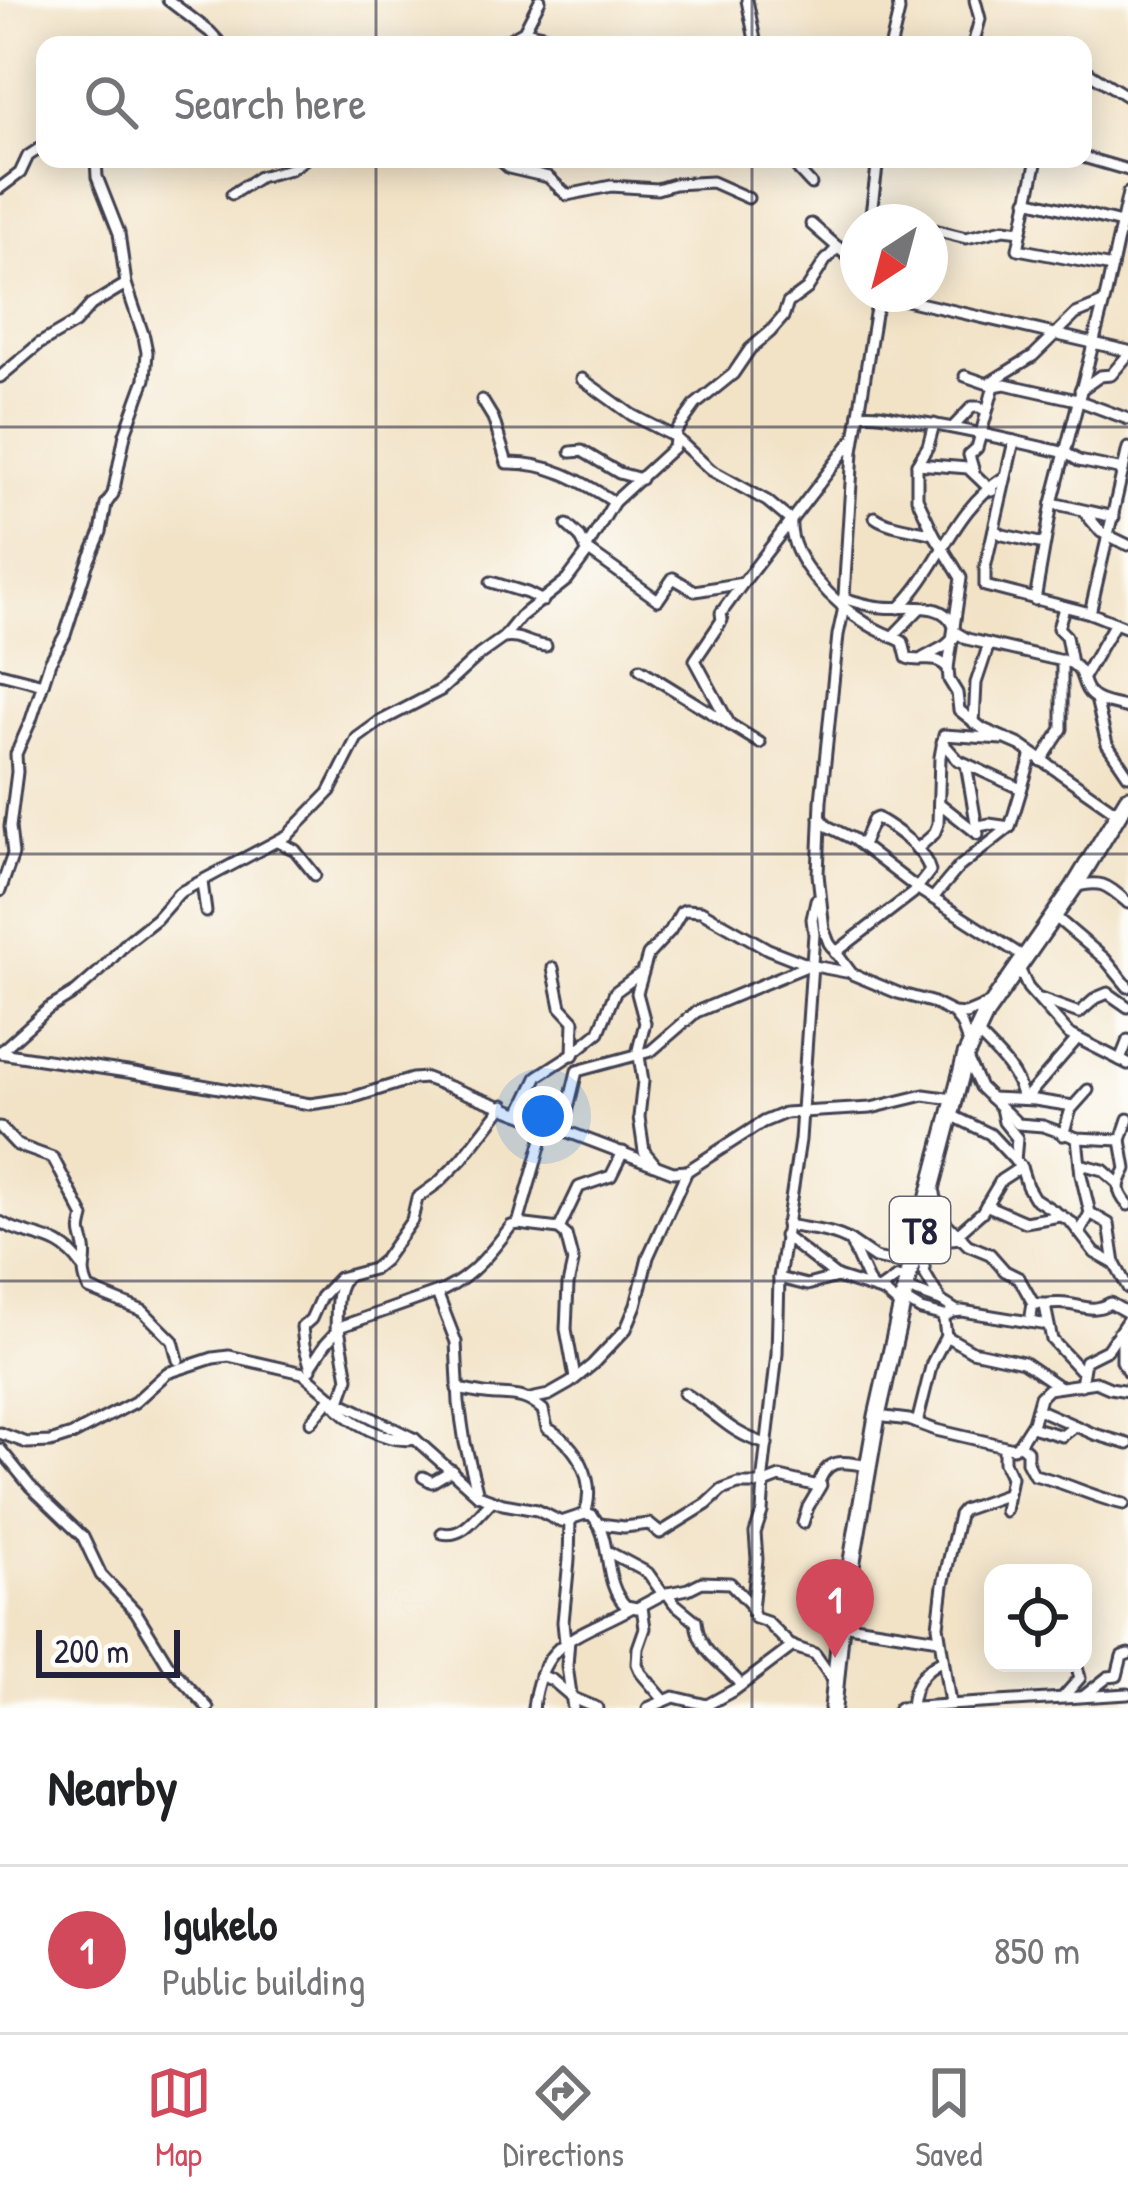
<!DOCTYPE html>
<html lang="en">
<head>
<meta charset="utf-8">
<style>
  body { margin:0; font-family:"Patrick Hand",sans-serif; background:#f6f6f6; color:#202124 }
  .controls { position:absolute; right:36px; bottom:36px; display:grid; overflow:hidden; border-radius:24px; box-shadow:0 6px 30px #0003 }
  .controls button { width:108px; height:108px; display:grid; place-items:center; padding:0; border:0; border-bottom:3px solid #e0e0e0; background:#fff; color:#202124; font:60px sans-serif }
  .compass { position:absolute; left:840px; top:204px; width:108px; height:108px; border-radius:50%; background:#fff; box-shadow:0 6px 30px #0003; rotate:216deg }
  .scale { position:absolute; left:36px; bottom:30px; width:144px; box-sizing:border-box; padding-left:12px; border:6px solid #22223b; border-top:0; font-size:33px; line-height:42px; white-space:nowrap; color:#22223b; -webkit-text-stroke:9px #fdfcf7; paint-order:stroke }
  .you { position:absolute; left:543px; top:1116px; width:42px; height:42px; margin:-30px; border:9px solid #fff; border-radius:50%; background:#1a73e8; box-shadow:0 0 0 18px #1a73e833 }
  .badge { display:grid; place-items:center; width:78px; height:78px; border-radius:50%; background:#d1495b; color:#fff; font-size:39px; font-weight:700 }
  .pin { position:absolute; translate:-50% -99px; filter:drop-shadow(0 3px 6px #0008) }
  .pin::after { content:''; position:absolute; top:63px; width:42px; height:36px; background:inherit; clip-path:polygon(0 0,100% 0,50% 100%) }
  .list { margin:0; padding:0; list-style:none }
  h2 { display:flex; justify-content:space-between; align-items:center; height:156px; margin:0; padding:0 48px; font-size:51px }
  h2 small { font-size:39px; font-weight:400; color:#757577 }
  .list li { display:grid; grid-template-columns:78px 1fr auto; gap:36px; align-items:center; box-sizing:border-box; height:168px; padding:0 48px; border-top:3px solid #e0e0e0 }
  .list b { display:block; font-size:45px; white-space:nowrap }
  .list p { margin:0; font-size:39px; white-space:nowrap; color:#757577 }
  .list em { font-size:39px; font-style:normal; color:#757577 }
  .icon { flex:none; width:66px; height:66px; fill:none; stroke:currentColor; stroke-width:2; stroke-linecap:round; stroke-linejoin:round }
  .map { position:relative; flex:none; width:1128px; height:1708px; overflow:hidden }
  .search { position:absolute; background:#fff; box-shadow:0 6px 30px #0003; left:36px; right:36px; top:36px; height:132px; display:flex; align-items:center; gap:30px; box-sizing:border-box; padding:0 42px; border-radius:24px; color:#757577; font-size:45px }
  .sheet { height:324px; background:#fff }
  nav { display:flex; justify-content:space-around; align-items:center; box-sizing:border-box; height:168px; border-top:3px solid #e0e0e0; background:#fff; font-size:33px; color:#757577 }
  nav a { display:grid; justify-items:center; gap:6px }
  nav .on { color:#d1495b }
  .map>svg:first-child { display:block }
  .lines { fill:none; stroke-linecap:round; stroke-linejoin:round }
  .minor-casing { stroke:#413f50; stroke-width:15 }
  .highway-casing { stroke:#413f50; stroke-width:21 }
  .minor { stroke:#fff; stroke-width:9 }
  .highway { stroke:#fff; stroke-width:15 }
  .grid { fill:none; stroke:#22223b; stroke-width:3; stroke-opacity:0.55 }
  .labels { text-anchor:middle; stroke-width:9; stroke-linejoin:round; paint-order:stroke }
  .shield { fill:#fdfcf7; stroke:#646373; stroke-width:3 }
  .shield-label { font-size:39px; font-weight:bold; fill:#22223b }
</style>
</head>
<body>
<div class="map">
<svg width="1128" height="1708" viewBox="0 0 1128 1708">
  <rect width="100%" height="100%" fill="#fdfcf7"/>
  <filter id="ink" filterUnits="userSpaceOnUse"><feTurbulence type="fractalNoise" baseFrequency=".00833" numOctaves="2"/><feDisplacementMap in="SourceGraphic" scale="24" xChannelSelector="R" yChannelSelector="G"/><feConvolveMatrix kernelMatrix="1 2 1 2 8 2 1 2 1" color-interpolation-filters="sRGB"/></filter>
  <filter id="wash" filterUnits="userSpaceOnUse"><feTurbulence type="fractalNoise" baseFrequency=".004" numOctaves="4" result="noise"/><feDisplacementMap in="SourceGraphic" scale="48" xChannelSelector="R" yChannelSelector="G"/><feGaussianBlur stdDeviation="2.7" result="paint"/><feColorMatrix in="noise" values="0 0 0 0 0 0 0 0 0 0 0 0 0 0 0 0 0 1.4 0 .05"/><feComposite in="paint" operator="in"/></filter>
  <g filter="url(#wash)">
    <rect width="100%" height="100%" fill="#f2e3c7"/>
  </g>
  <g filter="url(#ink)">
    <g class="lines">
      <!-- minor casing -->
      <g class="minor-casing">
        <g id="minor">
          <path d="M168 0 210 32 222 45"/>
          <path d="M747 0 756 45"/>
          <path d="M524 31 543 35 559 45"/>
          <path d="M499 45 524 31 540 0"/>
          <path d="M891 45 899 11 898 0"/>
          <path d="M973 45 980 19 975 0"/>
          <path d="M1083 69 1128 97"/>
          <path d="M1083 157 1128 170"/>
          <path d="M499 159 509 168 548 177 567 195 611 186 657 189 674 184 712 182 748 198"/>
          <path d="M793 159 799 171 811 184"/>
          <path d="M1037 159 1018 249 1112 267"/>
          <path d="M0 188 20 173 28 156 45 145"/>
          <path d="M232 194 259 177 290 169 305 159"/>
          <path d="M1027 200 1121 223"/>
          <path d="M870 222 878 159"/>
          <path d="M811 224 858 265"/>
          <path d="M930 229 966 238 1004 229 1021 231"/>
          <path d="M838 247 825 261 807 289 788 303 783 317 770 332 750 349 733 374 696 404 676 432 674 447 614 502 586 549 658 600 673 578 695 591 743 583 852 441"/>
          <path d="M965 376 994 386"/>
          <path d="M0 377 39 344 75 323 91 305 126 284"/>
          <path d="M582 379 632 415 675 437 711 470 767 501 791 521C788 560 837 606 869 625 880 632 892 636 903 642L907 658C922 664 934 653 948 668"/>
          <path d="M989 383 1033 356 1076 314 1103 303"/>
          <path d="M1080 390 1100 376 1111 375 1128 355"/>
          <path d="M482 400 493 418 507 463C549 462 580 480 614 502"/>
          <path d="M859 414C882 411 902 420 925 423 973 431 1019 442 1066 453L1079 461 1123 470"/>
          <path d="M934 424 928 446 917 464V498L934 534 961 578 948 668 949 680 957 693 959 710 983 729 1020 745 1119 814"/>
          <path d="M954 426 972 407H979L987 411"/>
          <path d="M1014 441 985 568V586L1090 613 1128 628"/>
          <path d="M571 452 582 451 619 473 641 479"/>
          <path d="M917 464 968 468 992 491"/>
          <path d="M974 472 969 455 977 448 994 386 1005 384 1077 400 1128 419"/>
          <path d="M1052 503 1114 517"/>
          <path d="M1085 513 1101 532 1128 545"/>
          <path d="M875 517C888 527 916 529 934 534"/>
          <path d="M567 525 580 537 586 549"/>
          <path d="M994 530 1003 535 1044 544"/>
          <path d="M491 582 527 593 543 601"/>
          <path d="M843 598C856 602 869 606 882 607 907 610 942 599 954 626"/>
          <path d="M1035 600 1052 503 1106 294 1128 193"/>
          <path d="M899 608C940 568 953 510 1003 478"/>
          <path d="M1064 608 1058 628 1066 636 1071 663"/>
          <path d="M1090 613 1128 448"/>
          <path d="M955 632 967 639 1071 663C1084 672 1080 678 1087 690 1094 703 1115 704 1128 708"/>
          <path d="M892 637 920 608"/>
          <path d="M503 638C522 635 528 645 546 646"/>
          <path d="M923 658 945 646 954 638"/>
          <path d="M640 669 760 743"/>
          <path d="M0 673 43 684"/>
          <path d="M1084 676 1115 623"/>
          <path d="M1096 699 1107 744 1128 775"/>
          <path d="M974 723 976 683 989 644"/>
          <path d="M730 725 695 660 722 620 721 613 743 583"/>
          <path d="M942 742 958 760 1021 789"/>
          <path d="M1041 761 1062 729V660"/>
          <path d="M966 764 978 834"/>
          <path d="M939 803 977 833"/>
          <path d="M820 817 827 826 853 839 918 889 1024 957"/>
          <path d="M974 827 989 824 1010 827"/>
          <path d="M278 842 295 850 315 875"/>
          <path d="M917 849 934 834 938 824 940 757 944 735 1002 739"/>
          <path d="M202 882 206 912"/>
          <path d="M1074 887C1102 879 1107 885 1128 903"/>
          <path d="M0 891 13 854 10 827 17 772 16 754 31 720 50 662 65 635 87 565 101 532 106 504 113 494 125 434 145 379 147 352 144 337 126 284 119 233 97 177 96 159"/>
          <path d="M933 898 959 867 1010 827 1032 754"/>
          <path d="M1053 915 1105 959 1128 987"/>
          <path d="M835 953 913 893 930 871C924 848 897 830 877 818L873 820 862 845"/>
          <path d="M553 968 561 1007 574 1021 573 1055"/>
          <path d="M1019 968 1028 988 1069 1034 1128 1064"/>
          <path d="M1040 999 1079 1013 1096 998 1108 993 1128 1007"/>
          <path d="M953 1013 966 1014 987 1005"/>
          <path d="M976 1032C996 1053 1017 1070 1023 1099"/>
          <path d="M969 1045 961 1023 953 1013 931 1002 898 993 852 974 829 943 824 930 818 874 821 801 838 635 843 612 853 451 875 314C879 304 881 298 893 297L1128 351"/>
          <path d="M0 1052 48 1009 76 992 102 969 127 942 156 919 179 893 288 835 329 793 357 738 379 722 441 690 479 655 503 638 520 617 567 580 588 552"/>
          <path d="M0 1053 134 1073 310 1104 351 1098 412 1079 426 1078 673 1172 687 1171"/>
          <path d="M1120 1060 1128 1040"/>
          <path d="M968 1061 980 1087 1018 1124 1043 1126 1077 1138 1121 1140"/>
          <path d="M991 1098 1035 1100 1073 1106"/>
          <path d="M1026 1098 1077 1039"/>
          <path d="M1001 1108 1004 1122 1017 1138 1015 1161"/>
          <path d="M520 1113 538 1076 572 1054 599 1032 615 992 641 973"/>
          <path d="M949 1114 990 1134 1021 1167 1027 1186 1034 1198 1071 1222 1095 1253 1115 1264"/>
          <path d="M1128 1119 1121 1140 1126 1169C1118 1184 1115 1191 1128 1205"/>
          <path d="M0 1127 17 1145 53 1158 84 1217C79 1236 82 1232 85 1248 88 1266 79 1268 89 1289L143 1311 173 1341 178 1360"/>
          <path d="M563 1129 577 1071 651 1051 696 1012 809 965 846 972"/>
          <path d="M1063 1135 1071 1109 1088 1090"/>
          <path d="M1077 1138 1081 1175 1090 1213 1080 1232"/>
          <path d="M654 1163 644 1151 639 1117 643 1081 638 1050 645 1023 637 993 648 955 670 931 681 912 685 910 701 911 768 949 809 965"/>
          <path d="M1080 1164 1103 1170 1118 1183"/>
          <path d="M935 1193 938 1214 944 1221 968 1245 990 1254 1005 1271 1019 1278 1033 1303 1030 1322"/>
          <path d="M986 1205 1025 1222 1060 1216"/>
          <path d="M1090 1213 1109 1224 1115 1264 1128 1288"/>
          <path d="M0 1222C31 1240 59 1232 82 1266"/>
          <path d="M518 1224 547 1122"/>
          <path d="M786 1225C807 1229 832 1230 850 1241L870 1285"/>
          <path d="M559 1229 566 1235 573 1262 568 1285 566 1329 575 1378"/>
          <path d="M956 1235 982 1212 1001 1180 1021 1167"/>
          <path d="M784 1236 837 1277"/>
          <path d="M850 1241 875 1258 911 1265 939 1240 962 1238"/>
          <path d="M922 1253 925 1274 941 1301"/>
          <path d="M779 1278 807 1285 837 1277 884 1292 901 1307"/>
          <path d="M905 1288 941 1301 957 1311"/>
          <path d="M879 1290 896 1278 909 1276"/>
          <path d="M437 1293 456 1342 459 1403 465 1443 478 1495"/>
          <path d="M903 1299 921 1310 941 1315 944 1320 946 1336 932 1363 917 1423"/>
          <path d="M1033 1303C1046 1306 1054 1302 1067 1304 1085 1306 1092 1313 1110 1303L1128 1313"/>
          <path d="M1045 1306 1052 1340 1080 1370"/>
          <path d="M943 1317 953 1312 962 1311 1048 1325"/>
          <path d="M339 1329 348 1378 340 1401"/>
          <path d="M336 1332C337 1314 334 1294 344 1279"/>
          <path d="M1122 1334V1361L1128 1372"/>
          <path d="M946 1336 972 1351 1023 1362 1058 1386"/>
          <path d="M311 1366 326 1343 342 1326 444 1290C473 1276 492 1251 511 1226L518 1224 559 1229 579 1187 611 1176 623 1152"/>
          <path d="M311 1369 304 1345 302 1327 311 1319 321 1297 339 1278 373 1269 384 1260 412 1220 417 1198 439 1182 462 1159 504 1105"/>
          <path d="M1081 1385 1085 1361 1107 1350 1128 1319"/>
          <path d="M457 1389C470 1391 484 1395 497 1395 518 1396 527 1396 543 1410L547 1428C577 1445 597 1479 585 1514"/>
          <path d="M684 1393C715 1411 729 1434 767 1444"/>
          <path d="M530 1399 549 1395 570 1383 592 1365 626 1329 636 1305 648 1257 687 1171 763 1122 785 1113 871 1108 924 1095 953 1099"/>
          <path d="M331 1400C348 1422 387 1444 415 1439"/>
          <path d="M1037 1409 1094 1434 1128 1444"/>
          <path d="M877 1416 909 1420 936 1430 1013 1448 1019 1444 1033 1422 1040 1397 1048 1389 1096 1382 1110 1388 1128 1391"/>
          <path d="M311 1422 330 1399"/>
          <path d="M1031 1427 1062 1436 1075 1426"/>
          <path d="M0 1433 27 1443 50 1442 72 1435 135 1402 167 1373 213 1358 229 1356 303 1373 334 1399 415 1439 478 1495 503 1504 537 1510 561 1522 585 1514 592 1515C614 1540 601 1582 626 1606L637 1608 663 1594 688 1589 702 1582 730 1583 750 1604 755 1618 767 1622 791 1646 815 1654 834 1681"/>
          <path d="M1019 1444 1027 1451V1462L1034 1475C1065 1482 1092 1497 1124 1504"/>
          <path d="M1004 1448V1462L1011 1477 1005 1511"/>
          <path d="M0 1449 30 1486 83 1537 101 1575 136 1612 168 1664 208 1708"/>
          <path d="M423 1477 432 1482 452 1470"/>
          <path d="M762 1484 777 1354 779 1278 800 1140 814 934 812 919 816 900"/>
          <path d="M803 1523 808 1507 821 1485"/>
          <path d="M600 1524 624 1527 649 1524 660 1533 707 1504 722 1490 738 1484H762L780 1477 818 1486C826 1457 842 1461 867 1466"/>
          <path d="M442 1533C464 1538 477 1515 492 1501"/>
          <path d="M607 1551 648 1573 663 1594"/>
          <path d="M667 1593 674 1603 696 1621C699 1654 722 1661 741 1685"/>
          <path d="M642 1607 645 1628 638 1648 637 1664 641 1673 664 1700"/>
          <path d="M752 1610 757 1559 755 1533 762 1512 764 1483"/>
          <path d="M841 1624 939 1639"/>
          <path d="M569 1639 567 1666 573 1708"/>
          <path d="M565 1642 563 1622 569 1560 570 1520"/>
          <path d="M540 1675 552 1680 572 1697"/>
          <path d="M1064 1696 1080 1678 1076 1663"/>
          <path d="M1084 1696 1108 1677 1117 1676 1122 1656 1128 1654"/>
          <path d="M573 1698 597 1708"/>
          <path d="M950 1703 938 1626 943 1585 959 1515 963 1510 1006 1495"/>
          <path d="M911 1707C913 1684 922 1670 943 1660"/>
          <path d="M533 1708C541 1638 579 1637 631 1608"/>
          <path d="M648 1708 674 1697 707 1705 736 1689 793 1646"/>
          <path d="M899 1708 1128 1694"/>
        </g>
      </g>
      <!-- highway casing -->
      <g class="highway-casing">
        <path id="highway" d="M833 1708 841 1624 877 1416 911 1265 966 1055 986 1013 1074 887 1128 798"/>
      </g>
      <!-- minor -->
      <use href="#minor" class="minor"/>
      <!-- highway -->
      <use href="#highway" class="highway"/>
    </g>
  </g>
  <!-- grid -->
  <path class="grid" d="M376 0V45M752 0V45M376 159V1708M752 159V1708M0 427H1128M0 854H1128M0 1281H1128"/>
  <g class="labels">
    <!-- shield labels -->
    <rect class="shield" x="890" y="1197" width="60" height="66" rx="9"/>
    <g class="shield-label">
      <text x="920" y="1244">T8</text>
    </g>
  </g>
</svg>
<div class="controls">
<button><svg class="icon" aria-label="locate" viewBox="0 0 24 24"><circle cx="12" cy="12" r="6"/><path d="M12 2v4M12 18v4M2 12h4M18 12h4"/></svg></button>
</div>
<svg class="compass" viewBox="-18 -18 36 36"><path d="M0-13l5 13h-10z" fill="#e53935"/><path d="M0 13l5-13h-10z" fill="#757577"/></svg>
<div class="scale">200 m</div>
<div class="you"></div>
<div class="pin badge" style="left:835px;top:1658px">1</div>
<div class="search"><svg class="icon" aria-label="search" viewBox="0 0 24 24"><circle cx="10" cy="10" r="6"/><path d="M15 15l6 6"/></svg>Search here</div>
</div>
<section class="sheet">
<h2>Nearby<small></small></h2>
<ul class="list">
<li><span class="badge">1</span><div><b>Igukelo</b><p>Public building</p></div><em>850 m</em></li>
</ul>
</section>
<nav>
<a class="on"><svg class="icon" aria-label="map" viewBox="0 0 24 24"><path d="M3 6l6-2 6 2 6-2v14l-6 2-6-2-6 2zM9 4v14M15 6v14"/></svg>Map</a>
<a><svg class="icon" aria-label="directions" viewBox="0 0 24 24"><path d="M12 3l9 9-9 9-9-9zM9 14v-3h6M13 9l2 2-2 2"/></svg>Directions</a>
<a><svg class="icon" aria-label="saved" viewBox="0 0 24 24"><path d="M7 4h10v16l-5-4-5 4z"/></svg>Saved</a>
</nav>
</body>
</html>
